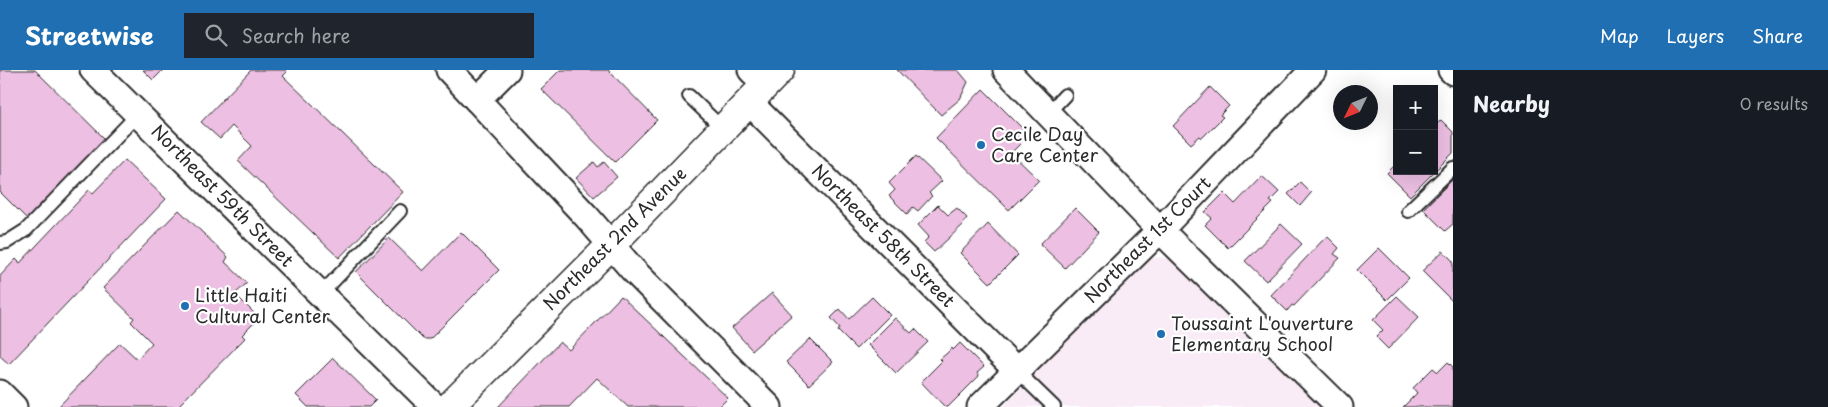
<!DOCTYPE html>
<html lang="en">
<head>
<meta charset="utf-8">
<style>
  body { margin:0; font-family:"Playpen Sans",sans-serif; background:#20242c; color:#f1f3f6 }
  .controls { position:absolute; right:15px; top:15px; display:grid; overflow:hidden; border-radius:0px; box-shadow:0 5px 20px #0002 }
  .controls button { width:45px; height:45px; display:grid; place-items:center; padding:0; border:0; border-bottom:1px solid #363941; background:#171b24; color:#f1f3f6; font:25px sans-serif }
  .compass { position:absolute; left:1333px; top:15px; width:45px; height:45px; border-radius:50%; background:#171b24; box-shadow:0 5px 20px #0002; rotate:227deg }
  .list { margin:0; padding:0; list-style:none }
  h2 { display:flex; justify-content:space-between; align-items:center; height:65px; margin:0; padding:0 20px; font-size:21px }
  h2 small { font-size:16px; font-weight:400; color:#9ea1a6 }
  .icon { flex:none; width:28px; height:28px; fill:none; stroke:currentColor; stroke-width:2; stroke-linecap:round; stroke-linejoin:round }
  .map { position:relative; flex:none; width:1453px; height:337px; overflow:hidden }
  header { display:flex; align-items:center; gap:30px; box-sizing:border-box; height:70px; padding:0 25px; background:#1f6fb2; color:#fff }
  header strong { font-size:24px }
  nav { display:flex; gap:28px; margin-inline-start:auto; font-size:18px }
  .search { width:350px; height:45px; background:#20242c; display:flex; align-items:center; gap:12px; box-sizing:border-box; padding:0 18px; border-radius:0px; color:#9ea1a6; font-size:19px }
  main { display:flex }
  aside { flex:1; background:#171b24 }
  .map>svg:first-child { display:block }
  .built { fill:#faecf7 }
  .building { fill:#edbfe3; stroke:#2b2b2b }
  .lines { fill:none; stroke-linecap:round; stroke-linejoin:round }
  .lane-casing { stroke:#2b2b2b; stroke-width:16 }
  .street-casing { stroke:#2b2b2b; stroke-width:29 }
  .secondary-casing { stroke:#2b2b2b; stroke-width:31 }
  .lane { stroke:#fff; stroke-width:12 }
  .street { stroke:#fff; stroke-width:25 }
  .secondary { stroke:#fff; stroke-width:28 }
  .poi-dot { fill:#1f6fb2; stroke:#fff; stroke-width:2 }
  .labels { text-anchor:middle; stroke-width:4.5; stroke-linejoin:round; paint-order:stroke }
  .poi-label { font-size:18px; fill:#2b2b2b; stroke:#fff; text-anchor:start }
  .street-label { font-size:18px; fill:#2b2b2b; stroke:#fff }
</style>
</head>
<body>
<header>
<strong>Streetwise</strong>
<div class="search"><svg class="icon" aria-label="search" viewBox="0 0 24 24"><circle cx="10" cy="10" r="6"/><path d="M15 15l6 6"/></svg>Search here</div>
<nav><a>Map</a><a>Layers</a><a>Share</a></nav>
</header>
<main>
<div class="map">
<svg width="1453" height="337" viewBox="0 0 1453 337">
  <rect width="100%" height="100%" fill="#fff"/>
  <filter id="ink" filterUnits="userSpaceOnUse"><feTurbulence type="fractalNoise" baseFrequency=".02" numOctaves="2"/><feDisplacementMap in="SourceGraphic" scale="10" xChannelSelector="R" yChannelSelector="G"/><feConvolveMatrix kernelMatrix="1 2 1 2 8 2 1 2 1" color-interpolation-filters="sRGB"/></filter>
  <g filter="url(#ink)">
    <!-- built -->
    <path class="built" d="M1157 187 1173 189 1321 337H1003L1145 191Z"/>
    <!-- building -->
    <g class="building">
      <path d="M0 0H35L107 71 29 151 0 122Z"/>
      <path d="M143 0H163L153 10Z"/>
      <path d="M251 0H285L287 2 283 6 403 122 339 188 238 91 252 76 232 56 220 69 201 52Z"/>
      <path d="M560 0H608L657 50 615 92 541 19Z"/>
      <path d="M897 0H958L968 12 960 29 941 45Z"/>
      <path d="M1210 17 1229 36 1220 45 1223 47 1202 68 1200 66 1191 74 1173 56Z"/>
      <path d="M983 19 1029 65 1011 83 1039 110 1009 140 936 68Z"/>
      <path d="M1441 50 1453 62V83L1410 126 1387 103 1397 93V101H1434V57Z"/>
      <path d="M916 86 942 111 929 123 932 126 918 141 913 137 907 144 889 126 895 120 889 113Z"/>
      <path d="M125 90 166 129 9 294 0 286V206L16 189 20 193 89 120 93 123Z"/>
      <path d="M594 92 598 97 604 92 617 107 594 127 576 108Z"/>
      <path d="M1262 106 1279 122 1270 131 1273 133 1228 178 1205 155 1212 148 1205 142 1224 123 1235 134Z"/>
      <path d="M1453 109V154L1445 161 1423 139Z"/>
      <path d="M1300 112 1311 123 1300 136 1288 124Z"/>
      <path d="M938 135 948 145 957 138 967 148 963 153 964 154 934 182 924 172 929 167 918 155Z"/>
      <path d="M1075 138 1099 162 1065 198 1040 174Z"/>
      <path d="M179 140 228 187 225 192 247 213 235 224 259 248 242 265 245 268 179 335 181 337H58L120 273 137 289 152 273 131 252 134 248 103 218Z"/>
      <path d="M988 154 1018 185 990 213 960 183Z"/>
      <path d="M1281 154 1302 174 1266 211 1245 191Z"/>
      <path d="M461 162 499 200 430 269H423L356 202 389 168 423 201Z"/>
      <path d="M1328 167 1339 178 1334 184 1340 188 1294 236 1292 235 1287 241 1271 225 1322 171Z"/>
      <path d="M1379 178 1409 208 1387 230 1357 200Z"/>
      <path d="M1443 181 1453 191V232L1422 201Z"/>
      <path d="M772 223 792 245 752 280 732 258Z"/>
      <path d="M621 226 728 328 719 337H628L597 308 569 337H498L560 272 569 280Z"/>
      <path d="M1397 226 1419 247 1388 279 1376 267 1383 260 1373 250Z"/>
      <path d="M872 227 890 245 856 279 838 261 840 258 831 248 840 239 849 249Z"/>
      <path d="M895 248 911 263 915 259 928 272 896 303 868 275Z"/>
      <path d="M810 269 833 292 809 315 786 292Z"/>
      <path d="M960 273 984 297 977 303 979 306 948 337H945L921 312 942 291 940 289 946 284 952 278 953 280Z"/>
      <path d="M333 288 376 330 369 337H308L296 325Z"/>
      <path d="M1448 292 1453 297V337H1403L1417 323 1413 318 1433 298 1438 302Z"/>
    </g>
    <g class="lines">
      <!-- lane casing -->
      <g class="lane-casing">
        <g id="lane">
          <path d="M689 26 723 59"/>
          <path d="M1048 43 1065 25"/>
          <path d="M1408 141 1453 98"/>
          <path d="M0 173 7 172 26 160 138 44"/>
          <path d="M321 224 400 141"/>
          <path d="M1017 301 1054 337"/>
        </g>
      </g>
      <!-- street casing -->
      <g class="street-casing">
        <g id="street">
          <path d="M93 0 435 337"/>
          <path d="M449 0 587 147 632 199 769 337"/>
          <path d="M751 0 765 15"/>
          <path d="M1006 0 1160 160 1340 337"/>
          <path d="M1451 0 1453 2"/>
          <path d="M477 30 507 0"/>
          <path d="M749 32 1017 301"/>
          <path d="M0 323 14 337"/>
          <path d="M980 337 1160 160 1313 0"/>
        </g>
      </g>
      <!-- secondary casing -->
      <g class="secondary-casing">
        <path id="secondary" d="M449 337 611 175 780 0"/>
      </g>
      <!-- lane -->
      <use href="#lane" class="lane"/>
      <!-- street -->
      <use href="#street" class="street"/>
      <!-- secondary -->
      <use href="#secondary" class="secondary"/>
    </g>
  </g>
  <!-- markers -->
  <g class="poi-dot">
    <circle cx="981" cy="75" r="5"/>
    <circle cx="185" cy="236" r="5"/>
    <circle cx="1161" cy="264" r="5"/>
  </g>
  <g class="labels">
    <!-- poi labels -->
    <g class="poi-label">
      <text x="991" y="71">Cecile Day<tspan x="991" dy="21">Care Center</tspan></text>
      <text x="195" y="232">Little Haiti<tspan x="195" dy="21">Cultural Center</tspan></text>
      <text x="1171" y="260">Toussaint L'ouverture<tspan x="1171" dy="21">Elementary School</tspan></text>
    </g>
    <!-- street labels -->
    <g class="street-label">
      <text transform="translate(222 126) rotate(45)" y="6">Northeast 59th Street</text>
      <text transform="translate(883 166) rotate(45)" y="6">Northeast 58th Street</text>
      <text transform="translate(615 169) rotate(-45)" y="6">Northeast 2nd Avenue</text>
      <text transform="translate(1148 170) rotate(-45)" y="6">Northeast 1st Court</text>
    </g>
  </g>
</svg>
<div class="controls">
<button>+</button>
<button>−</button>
</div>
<svg class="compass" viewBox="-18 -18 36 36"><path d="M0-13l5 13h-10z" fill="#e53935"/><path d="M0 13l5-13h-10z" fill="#9ea1a6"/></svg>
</div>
<aside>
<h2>Nearby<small>0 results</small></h2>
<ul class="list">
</ul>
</aside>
</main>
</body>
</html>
